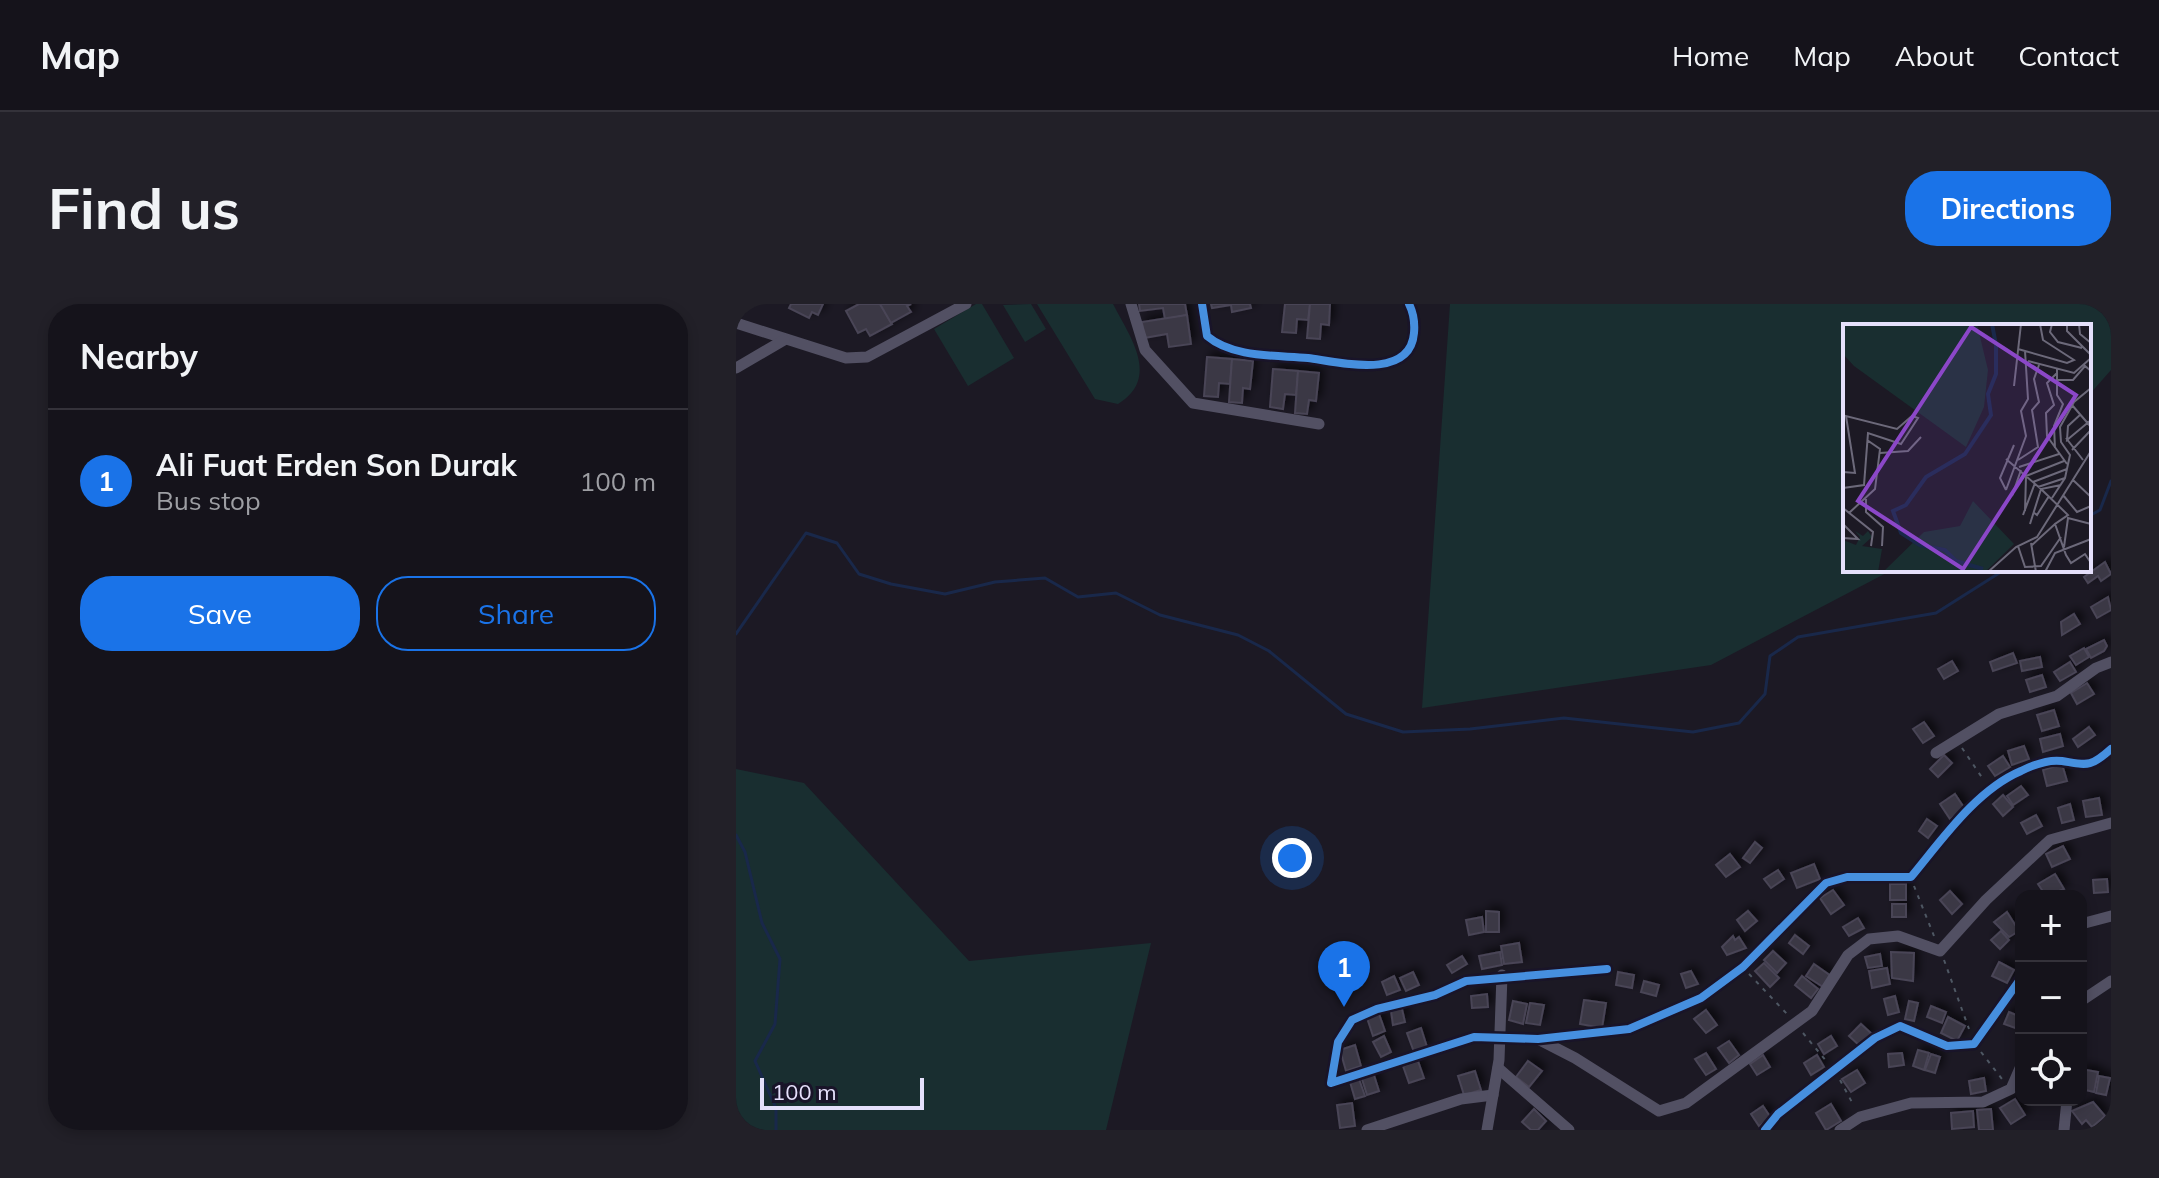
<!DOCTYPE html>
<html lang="en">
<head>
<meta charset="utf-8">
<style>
  body { margin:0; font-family:Mulish,sans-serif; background:#222028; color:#f1f3f6 }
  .controls { position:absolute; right:24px; bottom:24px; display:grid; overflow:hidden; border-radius:16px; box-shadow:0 4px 12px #0003 }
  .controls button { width:72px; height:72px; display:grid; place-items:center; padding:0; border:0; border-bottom:2px solid #34323a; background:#15131b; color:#f1f3f6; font:40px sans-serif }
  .scale { position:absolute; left:24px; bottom:20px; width:164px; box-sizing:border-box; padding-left:8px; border:4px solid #e5e0fb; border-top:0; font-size:22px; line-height:28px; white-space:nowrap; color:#e5e0fb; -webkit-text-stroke:6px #191429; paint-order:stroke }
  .you { position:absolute; left:556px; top:554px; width:28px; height:28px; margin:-20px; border:6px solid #fff; border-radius:50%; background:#1a73e8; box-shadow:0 0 0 12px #1a73e833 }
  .badge { display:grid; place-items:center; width:52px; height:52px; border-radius:50%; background:#1a73e8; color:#fff; font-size:26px; font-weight:700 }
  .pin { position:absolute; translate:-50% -66px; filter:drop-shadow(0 2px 4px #0008) }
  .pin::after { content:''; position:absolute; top:42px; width:28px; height:24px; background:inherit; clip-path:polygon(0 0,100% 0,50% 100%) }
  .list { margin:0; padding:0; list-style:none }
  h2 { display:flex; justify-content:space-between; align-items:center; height:104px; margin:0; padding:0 32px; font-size:34px }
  h2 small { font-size:26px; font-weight:400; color:#9d9ea3 }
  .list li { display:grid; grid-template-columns:52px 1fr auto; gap:24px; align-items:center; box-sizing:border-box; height:144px; padding:0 32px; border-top:2px solid #34323a }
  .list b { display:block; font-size:30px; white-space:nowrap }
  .list p { margin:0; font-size:26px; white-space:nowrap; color:#9d9ea3 }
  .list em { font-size:26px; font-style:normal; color:#9d9ea3 }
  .actions { display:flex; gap:16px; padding:24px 32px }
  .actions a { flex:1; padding:18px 0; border:2px solid #1a73e8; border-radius:32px; text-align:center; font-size:28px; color:#1a73e8 }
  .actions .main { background:#1a73e8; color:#fff }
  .icon { flex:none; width:44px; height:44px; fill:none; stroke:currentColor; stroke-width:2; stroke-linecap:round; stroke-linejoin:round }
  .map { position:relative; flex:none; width:1375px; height:826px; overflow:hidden; border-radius:32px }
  header { display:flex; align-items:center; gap:48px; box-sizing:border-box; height:112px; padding:0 40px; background:#15131b; border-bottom:2px solid #34323a }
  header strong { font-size:38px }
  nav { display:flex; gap:44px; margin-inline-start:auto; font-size:28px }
  .intro { display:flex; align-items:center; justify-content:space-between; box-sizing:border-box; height:192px; padding:0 48px }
  h1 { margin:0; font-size:56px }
  .button { padding:20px 36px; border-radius:32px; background:#1a73e8; color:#fff; font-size:28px; font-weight:700 }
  main { display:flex; gap:48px; padding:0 48px }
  aside { flex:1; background:#15131b; border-radius:32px; box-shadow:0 4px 12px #0003 }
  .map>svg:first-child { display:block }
  .green { fill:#192e30 }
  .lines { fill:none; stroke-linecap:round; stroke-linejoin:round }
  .stream { stroke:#19284a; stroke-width:3 }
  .building { fill:#3b3845; stroke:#494556; stroke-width:2; filter:url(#shadow) }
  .path { stroke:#4e5763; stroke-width:2; stroke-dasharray:4 6; stroke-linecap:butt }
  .street { stroke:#525063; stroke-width:11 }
  .cycleway-casing { stroke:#191429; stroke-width:13 }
  .cycleway { stroke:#468fdf; stroke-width:8 }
  .inset-river { fill:none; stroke:#19284a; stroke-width:4 }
  .inset-road { fill:none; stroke:#6c697a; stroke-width:2 }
  .view { fill:#8b47c8; fill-opacity:0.15; stroke:#8b47c8; stroke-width:4 }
  .inset-edge { fill:none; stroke:#e5e0fb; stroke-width:4 }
</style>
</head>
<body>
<header>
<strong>Map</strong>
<nav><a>Home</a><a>Map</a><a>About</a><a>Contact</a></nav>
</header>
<div class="intro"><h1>Find us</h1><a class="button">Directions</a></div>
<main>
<aside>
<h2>Nearby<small></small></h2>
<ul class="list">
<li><span class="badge">1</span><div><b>Ali Fuat Erden Son Durak</b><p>Bus stop</p></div><em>100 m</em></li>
</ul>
<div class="actions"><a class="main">Save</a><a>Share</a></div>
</aside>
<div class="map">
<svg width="1375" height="826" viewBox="0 0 1375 826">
  <defs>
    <filter id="shadow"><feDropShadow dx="4.5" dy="-4.5" stdDeviation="4" flood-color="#0009"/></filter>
  </defs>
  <rect width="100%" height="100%" fill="#1c1924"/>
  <!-- green -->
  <g class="green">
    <path d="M240 0H246L278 54 232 82 198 25Z"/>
    <path d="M295 0 310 25 289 38 267 1Z"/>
    <path d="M301 0H377C394 33 425 74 382 100L359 95Z"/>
    <path d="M714 0H1375V66L1353 91V22H1109V266H1156L975 361 686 404Z"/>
    <path d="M0 465 68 479 233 657 415 639 370 826H0Z"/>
  </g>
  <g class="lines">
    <!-- stream -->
    <g class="stream">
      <path d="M1353 212 1364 206 1375 177"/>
      <path d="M0 330 70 229 101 239 123 270 155 280 209 290 259 278 309 274 342 293 380 289 424 311 502 331 533 347 610 410 667 428 734 425 828 414 957 428 1003 419 1029 390 1034 352 1062 333 1200 309 1268 266"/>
      <path d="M0 531 9 548 26 619 44 655 39 720 19 757 40 804V826"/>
    </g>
  </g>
  <!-- building -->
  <g class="building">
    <path d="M55 0H87L82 11 76 8 73 14 53 4Z"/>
    <path d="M123 0H144L156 20 134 32 130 25 122 29 110 7Z"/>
    <path d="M144 0H175L171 2 175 8 155 19Z"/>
    <path d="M403 0H449L451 11 429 15 427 4 404 7Z"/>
    <path d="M475 0H514L515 4 496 8 495 1 476 4Z"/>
    <path d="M549 0H574L572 16 561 15 560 29 546 28Z"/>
    <path d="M574 0H594L593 21 585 20 584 35 571 34Z"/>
    <path d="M451 11 455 40 433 43 431 30 408 34 406 18Z"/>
    <path d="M471 53 496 55 494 80 483 79 482 93 468 92Z"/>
    <path d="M496 55 517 57 514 85 507 84 506 99 493 98Z"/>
    <path d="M537 65 562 67 560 91 549 90 547 105 534 103Z"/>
    <path d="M562 67 583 69 580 97 573 96 571 110 559 109Z"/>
    <path d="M1369 258 1375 270 1365 277 1362 272 1352 279 1348 273Z"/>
    <path d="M1372 293 1375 306 1361 314 1355 303Z"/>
    <path d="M1338 310 1344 320 1326 331 1325 318Z"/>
    <path d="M1368 336 1371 342 1368 347 1355 354 1350 345Z"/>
    <path d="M1348 344 1353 353 1340 361 1334 352Z"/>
    <path d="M1277 349 1281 359 1257 367 1254 358Z"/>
    <path d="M1304 353 1306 363 1286 367 1284 357Z"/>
    <path d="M1216 357 1222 367 1208 375 1202 365Z"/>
    <path d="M1334 358 1340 368 1324 377 1318 368Z"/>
    <path d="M1306 371 1310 383 1294 388 1290 376Z"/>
    <path d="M1351 379 1358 390 1341 400 1335 389Z"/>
    <path d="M1318 406 1323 422 1306 427 1301 411Z"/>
    <path d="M1188 418 1198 432 1187 439 1177 425Z"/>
    <path d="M1353 423 1359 431 1342 443 1337 435Z"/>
    <path d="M1324 430 1327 442 1307 448 1304 435Z"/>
    <path d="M1288 442 1293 455 1276 461 1272 447Z"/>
    <path d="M1208 451 1216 459 1202 473 1194 465Z"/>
    <path d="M1267 452 1274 463 1259 472 1252 462Z"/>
    <path d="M1326 460 1331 477 1311 482 1307 466Z"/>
    <path d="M1285 482 1292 491 1277 501 1271 492Z"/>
    <path d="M1219 490 1229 505 1214 515 1204 500Z"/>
    <path d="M1267 491 1277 503 1267 512 1257 500Z"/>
    <path d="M1363 494 1366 511 1350 513 1347 497Z"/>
    <path d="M1334 500 1338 516 1326 519 1322 504Z"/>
    <path d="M1300 511 1306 522 1291 530 1285 519Z"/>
    <path d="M1191 515 1201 522 1192 534 1183 527Z"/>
    <path d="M1019 538 1026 544 1014 559 1007 554Z"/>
    <path d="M1327 542 1334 555 1316 563 1310 550Z"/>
    <path d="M994 550 1004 563 990 573 980 561Z"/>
    <path d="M1078 560 1084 575 1061 584 1055 569Z"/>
    <path d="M1042 566 1048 575 1035 584 1028 575Z"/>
    <path d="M1319 570 1328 585 1310 592 1302 580Z"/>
    <path d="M1371 575 1372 588 1358 589 1357 576Z"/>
    <rect x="1154" y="580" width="16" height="16"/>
    <path d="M1097 586 1108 601 1095 610 1084 594Z"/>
    <path d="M1214 587 1226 600 1216 610 1204 596Z"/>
    <rect x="1156" y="600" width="14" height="13"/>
    <path d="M750 607 763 608V628H750Z"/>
    <path d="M1012 607 1021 617 1009 627 1001 616Z"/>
    <path d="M1271 608 1283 627 1273 633 1258 618Z"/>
    <path d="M746 613 748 628 733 631 730 616Z"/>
    <path d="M1122 614 1128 624 1113 632 1107 623Z"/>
    <path d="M1265 627 1273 636 1264 645 1255 636Z"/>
    <path d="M1059 631 1073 642 1067 650 1053 639Z"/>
    <path d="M997 632 999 636 1003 633 1010 644 991 651 986 643Z"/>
    <path d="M783 639 786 658 768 660 765 642Z"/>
    <path d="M1037 647 1050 659 1041 669 1028 656Z"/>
    <path d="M764 648 766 661 746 665 743 652Z"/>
    <path d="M1155 648 1178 649 1177 677 1156 674Z"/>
    <path d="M1144 650 1146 662 1132 664 1129 653Z"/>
    <path d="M726 652 731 660 716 669 711 661Z"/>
    <path d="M1263 658 1278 666 1271 679 1256 672Z"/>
    <path d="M1028 659 1043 674 1034 683 1019 667Z"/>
    <path d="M1078 660 1095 672 1087 683 1070 672Z"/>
    <path d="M1151 664 1154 680 1136 684 1133 667Z"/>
    <path d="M955 667 962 680 950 684 945 670Z"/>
    <path d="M677 668 683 681 670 687 664 674Z"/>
    <path d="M882 668 898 671 896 684 880 681Z"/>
    <path d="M658 672 664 686 651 691 646 678Z"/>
    <path d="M1066 672 1082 685 1075 694 1059 681Z"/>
    <path d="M908 677 923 681 920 692 905 688Z"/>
    <path d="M751 690 752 703 736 704 735 692Z"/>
    <path d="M1159 692 1163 708 1152 711 1148 695Z"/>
    <path d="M848 696 870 699 866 724 844 720Z"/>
    <path d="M777 697 791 700 787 720 773 716Z"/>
    <path d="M1173 697 1182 699 1178 717 1169 715Z"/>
    <path d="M794 699 808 701 804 721 790 719Z"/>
    <path d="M1195 702 1210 708 1206 719 1191 713Z"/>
    <path d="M666 705 669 718 657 721 655 707Z"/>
    <path d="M970 706 981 721 970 729 958 715Z"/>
    <path d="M1273 708 1285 713V726L1268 720Z"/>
    <path d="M643 710 649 727 637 732 631 714Z"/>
    <path d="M1212 713 1229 722 1221 737 1205 729Z"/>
    <path d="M1125 720 1136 730 1124 742 1113 732Z"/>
    <path d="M685 724 691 743 678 748 671 729Z"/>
    <path d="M648 732 655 748 645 753 637 738Z"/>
    <path d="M1095 732 1101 742 1088 750 1082 740Z"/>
    <path d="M993 737 1003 751 993 759 982 744Z"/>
    <path d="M619 741 625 762 610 767 604 746Z"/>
    <path d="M1182 746 1193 749 1188 766 1177 762Z"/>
    <path d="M970 749 980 765 970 771 959 755Z"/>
    <path d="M1166 749 1168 761 1153 763 1152 750Z"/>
    <path d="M1195 750 1204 753 1199 769 1189 766Z"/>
    <path d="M1027 751 1034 763 1021 771 1014 760Z"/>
    <path d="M1081 751 1088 763 1075 771 1068 759Z"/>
    <path d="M682 757 688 774 673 779 667 762Z"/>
    <path d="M792 757 806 767 793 783 780 773Z"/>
    <path d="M1345 765 1362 768 1358 788 1345 785Z"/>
    <path d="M1121 766 1129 779 1115 788 1106 775Z"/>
    <path d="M739 767 745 786 728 791 722 772Z"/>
    <path d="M637 768 643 787 631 791 625 772Z"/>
    <path d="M1363 772 1374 774 1370 791 1360 789Z"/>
    <path d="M1248 774 1250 787 1235 790 1233 777Z"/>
    <path d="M623 775 629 792 619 795 614 778Z"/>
    <path d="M1279 795 1289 811 1275 820 1264 804Z"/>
    <path d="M1357 798 1369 812 1356 823 1350 816 1346 820 1336 807Z"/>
    <path d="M616 799 619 822 604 824 601 801Z"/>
    <path d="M1095 800 1105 817 1090 826 1080 809Z"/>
    <path d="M1027 802 1035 814 1023 822 1015 810Z"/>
    <path d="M798 805 810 817 802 826H795L786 818Z"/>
    <path d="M1255 805 1257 826H1243L1241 806Z"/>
    <path d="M1237 807 1238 823 1216 825 1215 809Z"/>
  </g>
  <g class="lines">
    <!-- path -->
    <g class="path">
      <path d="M1226 444 1247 475"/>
      <path d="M1178 582 1198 632"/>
      <path d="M1208 656 1233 725"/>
      <path d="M1013 670 1053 712"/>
      <path d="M1067 729 1091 758"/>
      <path d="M1245 748 1266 775"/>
      <path d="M1104 776 1118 802"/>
    </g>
    <!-- street -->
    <g class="street">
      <path d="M395 0 409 46 457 99 583 120"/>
      <path d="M466 0 471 32C497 54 540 51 572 54 602 58 674 77 678 29 679 18 678 10 673 0"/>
      <path d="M0 19 110 54 131 53 230 0"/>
      <path d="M0 64 48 36"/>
      <path d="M1200 449 1263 410 1321 392 1360 364 1375 358"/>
      <path d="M1345 620 1375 612"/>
      <path d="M871 665 730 677 699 691 641 705 616 716 602 738 595 779 738 733 802 735 893 725 965 694 1007 663 1090 579 1111 573H1175C1205 537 1240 486 1285 467 1297 461 1312 455 1326 457 1351 461 1354 464 1375 445"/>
      <path d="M1345 697 1375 677"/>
      <path d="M802 735 839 754 923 807 950 799 1076 707 1112 651 1133 635 1162 632 1204 647 1250 596 1314 536 1375 519"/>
      <path d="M762 764 833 826"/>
      <path d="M631 826 725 795 757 791"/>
      <path d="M751 826 763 756 766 671"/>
      <path d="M1029 826 1042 810 1139 734 1164 722 1211 742 1238 740 1285 674"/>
      <path d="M1104 826 1124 813 1175 799 1247 798 1275 785 1285 762"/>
      <path d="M1328 826 1331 796"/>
    </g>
    <!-- cycleway casing -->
    <g class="cycleway-casing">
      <g id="cycleway">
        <path d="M466 0 471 32C497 54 540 51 572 54 602 58 674 77 678 29 679 18 678 10 673 0"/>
        <path d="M871 665 730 677 699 691 641 705 616 716 602 738 595 779 738 733 802 735 893 725 965 694 1007 663 1090 579 1111 573H1175C1205 537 1240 486 1285 467 1297 461 1312 455 1326 457 1351 461 1354 464 1375 445"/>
        <path d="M1029 826 1042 810 1139 734 1164 722 1211 742 1238 740 1285 674"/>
      </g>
    </g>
    <!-- cycleway -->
    <use href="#cycleway" class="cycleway"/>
  </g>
  <!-- overview -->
  <g transform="translate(1107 20)">
    <rect width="248" height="248" fill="#1c1924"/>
    <path d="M0 0H134L145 46 141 83 123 123 11 42 0 30ZM130 177 171 220 142 248H40L81 208 117 202ZM12 207 20 212 25 207 29 213 19 222 39 225 35 248H0V216L13 221 17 213Z" fill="#192e30"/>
    <path class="inset-river" d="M140 245 113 237 102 226 77 221 58 209 50 187 63 181 83 153 122 130 148 91 145 70 153 50V21L149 0"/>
    <path class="inset-road" d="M209 0 207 8 215 18 239 24M224 0V7L248 31M236 0 237 10 248 19M175 25 224 39 231 36 200 16 197 0M185 37 231 49 248 34M214 49 204 59 211 81 203 89 204 112 224 140M214 56H230L242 42 248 47M171 62 178 0M229 81 248 103M238 90 225 102 224 116 248 96M223 114 240 136M212 124 211 102 220 80 214 71V45M229 126 248 106M37 129 65 127 78 113M163 135 198 165 187 200M175 136 195 123 189 86 196 78 191 55 196 41M176 143 216 130M0 148 12 149 3 92 54 105 69 92 75 94 58 120 25 109 21 161 0 164M230 156 248 173M190 158 224 145M218 161 198 165 225 191 212 200 223 231 228 239 242 230 248 239M195 163 222 154M163 166 183 112 178 87 185 75 182 27M163 166 157 154 171 121M220 171 234 188 248 182M169 172 178 146M209 174 222 154 227 131 218 118 217 103 231 78 248 64M23 175V188L40 203 39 222M0 184 30 208 28 222M182 187 183 152 221 137M190 188 194 191 206 172M6 189 32 165 37 125 24 116M180 191 192 159M0 200 15 215 0 214M188 219 193 248M189 221 212 200M175 222 182 243 198 242 218 213M221 223 225 194 248 200M145 248 173 223 194 213 248 127M202 248 212 229 248 215"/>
    <path class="view" d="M128 3 233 71 120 245 15 177Z"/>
    <rect width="248" height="248" class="inset-edge"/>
  </g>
</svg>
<div class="controls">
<button>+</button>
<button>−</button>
<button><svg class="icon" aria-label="locate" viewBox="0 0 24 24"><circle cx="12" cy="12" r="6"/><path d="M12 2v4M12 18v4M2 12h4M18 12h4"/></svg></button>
</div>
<div class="scale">100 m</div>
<div class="you"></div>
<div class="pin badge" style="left:608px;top:703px">1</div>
</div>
</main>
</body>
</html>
